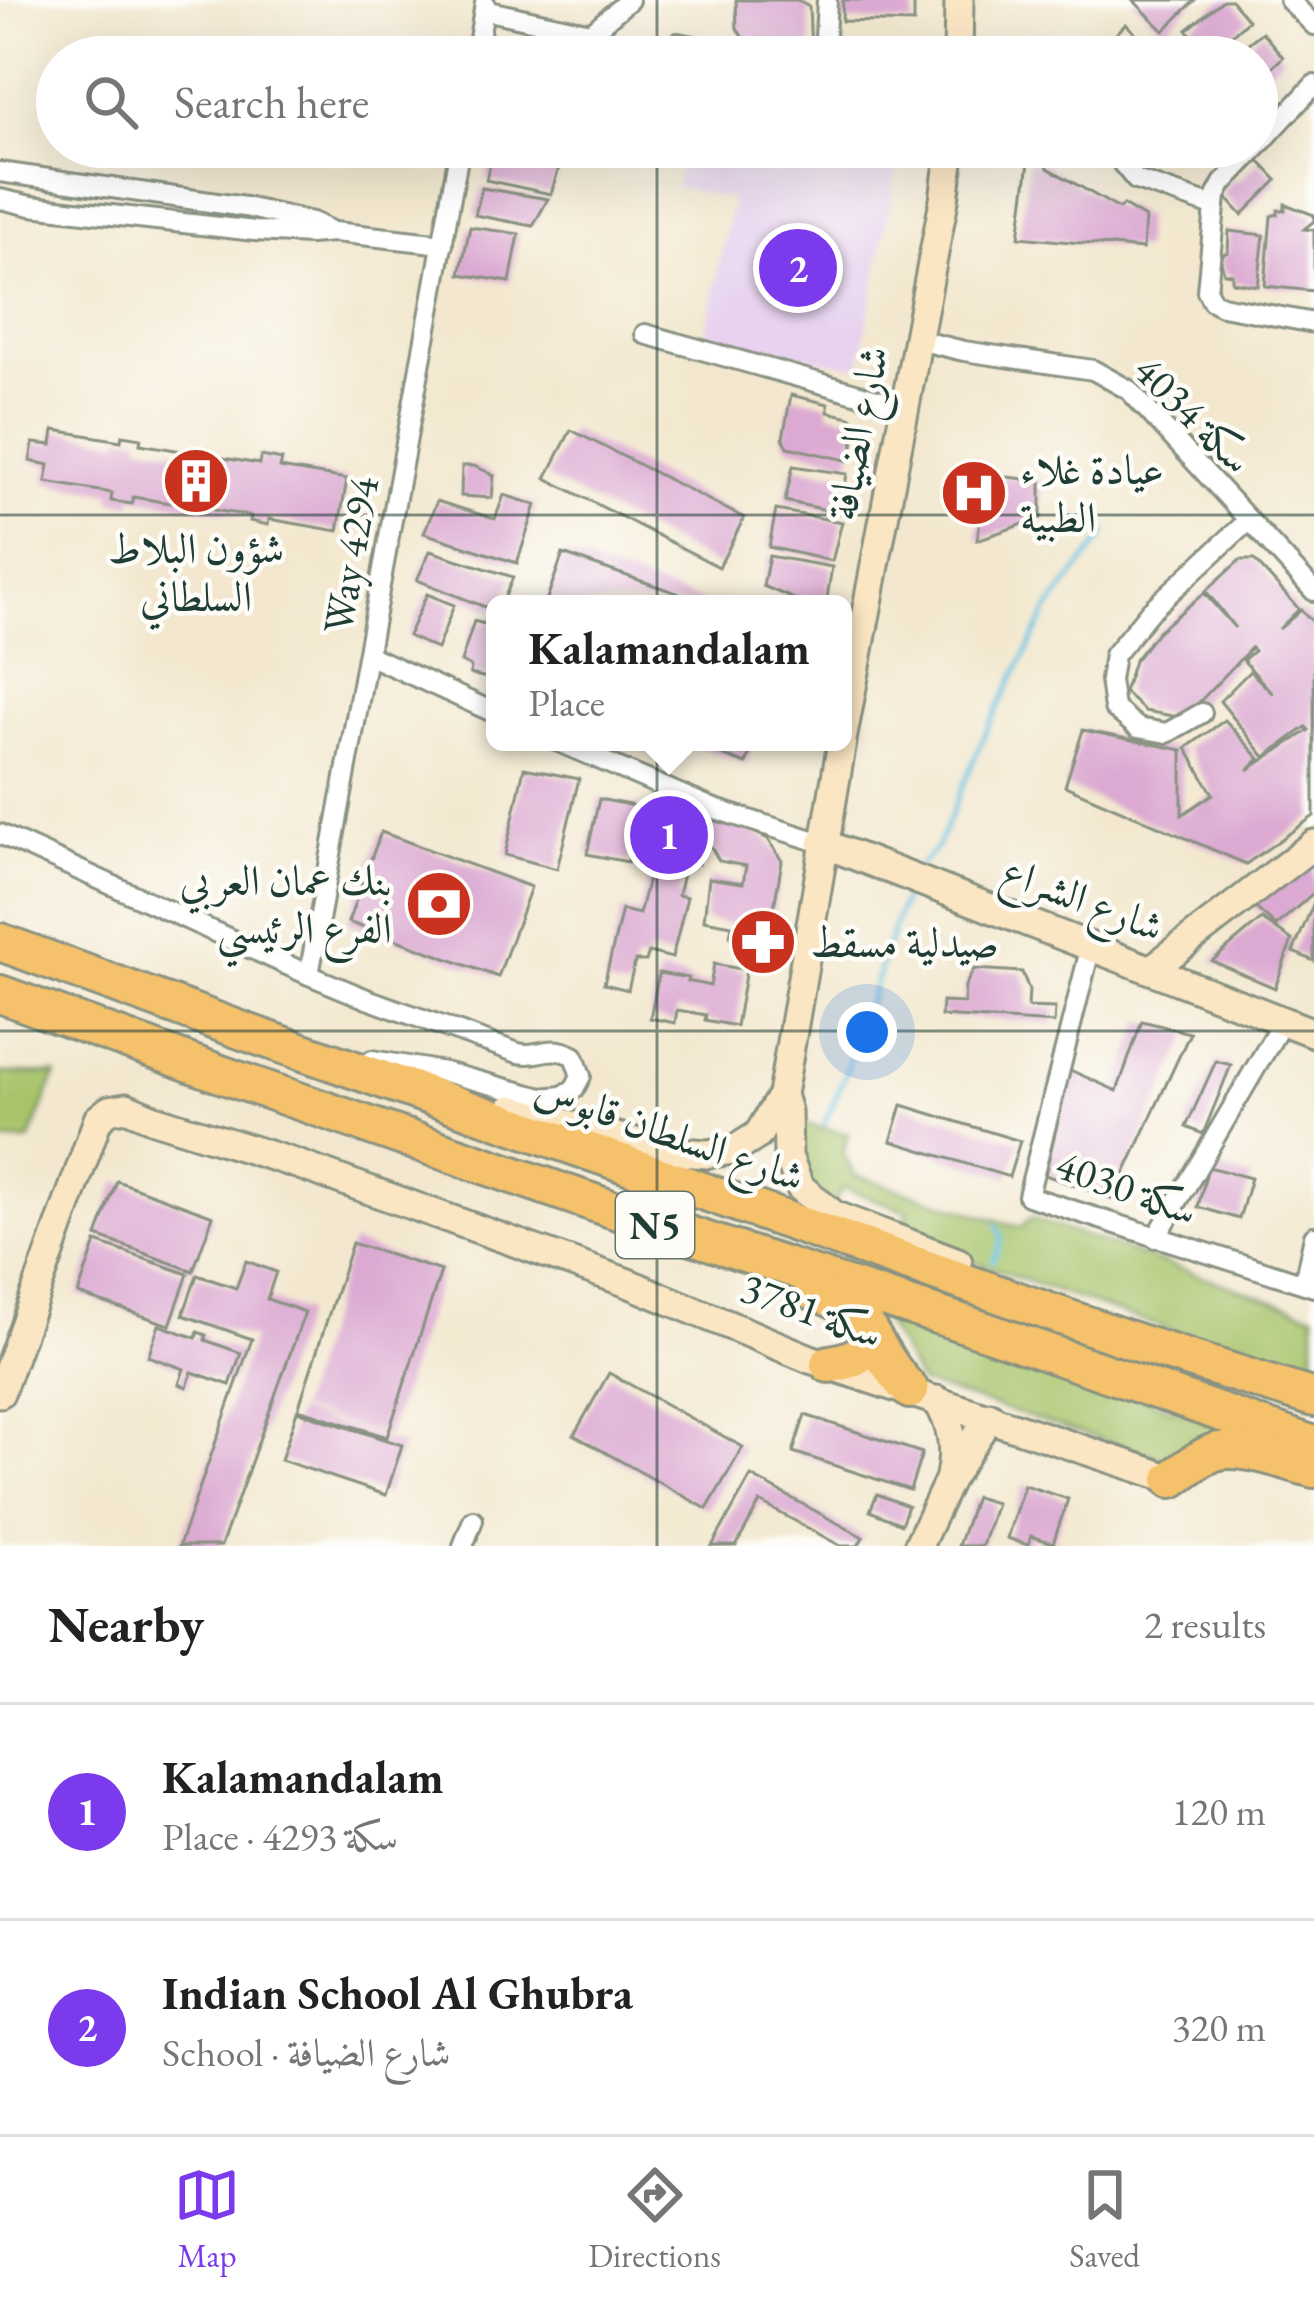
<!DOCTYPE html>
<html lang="en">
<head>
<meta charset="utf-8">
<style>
  body { margin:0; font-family:"EB Garamond",Amiri,serif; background:#f6f6f6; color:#222 }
  .you { position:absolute; left:867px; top:1032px; width:42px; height:42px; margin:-30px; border:9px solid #fff; border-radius:50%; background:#1a73e8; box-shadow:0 0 0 18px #1a73e833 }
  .badge { display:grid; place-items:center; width:78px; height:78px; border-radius:50%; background:#7c3aed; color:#fff; font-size:39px; font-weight:700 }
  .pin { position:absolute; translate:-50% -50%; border:6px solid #fff; box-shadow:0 3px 12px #0006 }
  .popup { position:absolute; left:486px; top:595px; width:366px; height:156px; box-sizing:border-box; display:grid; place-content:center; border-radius:18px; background:#fff; filter:drop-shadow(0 3px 9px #0005); font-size:39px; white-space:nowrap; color:#767676 }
  .popup b { font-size:45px; color:#222 }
  .popup::after { content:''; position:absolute; left:50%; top:100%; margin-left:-24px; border:24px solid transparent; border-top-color:#fff }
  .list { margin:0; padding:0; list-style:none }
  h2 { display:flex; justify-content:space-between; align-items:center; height:156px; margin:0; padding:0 48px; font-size:51px }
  h2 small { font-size:39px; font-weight:400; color:#767676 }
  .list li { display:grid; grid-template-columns:78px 1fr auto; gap:36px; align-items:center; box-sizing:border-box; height:216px; padding:0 48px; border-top:3px solid #e0e0e0 }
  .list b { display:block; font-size:45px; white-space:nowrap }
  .list p { margin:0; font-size:39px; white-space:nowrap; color:#767676 }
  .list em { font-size:39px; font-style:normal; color:#767676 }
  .icon { flex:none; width:66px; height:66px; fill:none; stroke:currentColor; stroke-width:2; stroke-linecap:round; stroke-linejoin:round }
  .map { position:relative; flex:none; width:1314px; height:1546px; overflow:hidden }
  .search { position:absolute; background:#fff; box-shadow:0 12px 48px #0002; left:36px; right:36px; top:36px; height:132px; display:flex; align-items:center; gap:30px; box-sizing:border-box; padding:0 42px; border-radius:66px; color:#767676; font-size:45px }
  .sheet { height:588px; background:#fff }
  nav { display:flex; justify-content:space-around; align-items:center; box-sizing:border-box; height:168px; border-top:3px solid #e0e0e0; background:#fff; font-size:33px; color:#767676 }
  nav a { display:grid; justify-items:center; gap:6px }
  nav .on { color:#7c3aed }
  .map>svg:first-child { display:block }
  .built { fill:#e7d2ef }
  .green { fill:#a7c46b; stroke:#638050; stroke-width:3 }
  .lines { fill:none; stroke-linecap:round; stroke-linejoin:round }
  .stream { stroke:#62c1e0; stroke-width:4.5 }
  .building { fill:#dba9d2 }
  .street-casing { stroke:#899282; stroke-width:24 }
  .secondary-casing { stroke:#899282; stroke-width:33 }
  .highway-casing { stroke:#899282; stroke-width:42 }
  .street { stroke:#fff; stroke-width:18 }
  .secondary { stroke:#fbe6c4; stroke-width:27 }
  .highway { stroke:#f5c16b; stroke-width:36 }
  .grid { fill:none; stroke:#1f3d34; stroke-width:3; stroke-opacity:0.55 }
  .labels { text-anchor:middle; stroke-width:9; stroke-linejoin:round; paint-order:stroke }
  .shield { fill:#fdfcf7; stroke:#62766e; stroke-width:3 }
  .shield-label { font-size:39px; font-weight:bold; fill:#1f3d34 }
  .street-label { font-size:42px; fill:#1f3d34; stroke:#fdfcf7 }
  .poi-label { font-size:42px; fill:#1f3d34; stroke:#fdfcf7; text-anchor:start }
</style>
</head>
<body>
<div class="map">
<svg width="1314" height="1546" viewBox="0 0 1314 1546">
  <rect width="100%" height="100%" fill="#fdfcf7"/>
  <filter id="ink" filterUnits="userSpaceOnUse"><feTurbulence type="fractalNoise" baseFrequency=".00833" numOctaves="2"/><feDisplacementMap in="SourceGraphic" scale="24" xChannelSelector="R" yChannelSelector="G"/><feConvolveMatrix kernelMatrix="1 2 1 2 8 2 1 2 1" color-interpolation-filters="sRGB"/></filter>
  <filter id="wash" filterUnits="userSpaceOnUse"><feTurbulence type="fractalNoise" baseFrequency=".004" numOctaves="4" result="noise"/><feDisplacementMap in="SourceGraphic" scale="48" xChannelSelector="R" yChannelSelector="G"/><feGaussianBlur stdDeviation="2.7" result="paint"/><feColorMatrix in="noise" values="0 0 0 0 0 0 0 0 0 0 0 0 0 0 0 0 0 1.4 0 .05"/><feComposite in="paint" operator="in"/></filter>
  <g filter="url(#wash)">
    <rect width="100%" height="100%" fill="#f3e8cf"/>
    <!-- built -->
    <path class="built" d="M684 147H901L859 367 705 337 732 199 676 187Z"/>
    <!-- green -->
    <g class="green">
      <path d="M0 1073 56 1074 29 1141H0Z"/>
      <path d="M791 1121 849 1134 843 1153 854 1175 1021 1228 1030 1218 1314 1314V1375C1175 1332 1037 1288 902 1233L908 1211 843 1188 831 1206 804 1184Z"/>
      <path d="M876 1308 1238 1431 1174 1462 920 1383Z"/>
    </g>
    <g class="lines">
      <!-- stream -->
      <g class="stream">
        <path d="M918 867 937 848 984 736 1047 612 1106 533"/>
        <path d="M824 1125 843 1080 907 888"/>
        <path d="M993 1261 1002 1238 997 1225"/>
      </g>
    </g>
    <g id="blocks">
      <!-- building -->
      <g class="building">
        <path d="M736 0H797L809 7 811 50 747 45 737 28Z"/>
        <path d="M843 0H914V23L842 21Z"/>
        <path d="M1133 0H1195L1164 31Z"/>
        <path d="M1223 0H1231L1248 20 1210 55 1187 30Z"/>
        <path d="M1126 24 1158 57H1093Z"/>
        <path d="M1262 32 1283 57 1257 81V57H1231Z"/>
        <path d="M510 44 569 55 568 57H508Z"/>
        <path d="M492 155 560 164 551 194 486 180Z"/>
        <path d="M1259 161 1277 180 1242 215 1222 193 1233 179 1240 180Z"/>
        <path d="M1029 162 1047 163 1048 168 1119 209 1123 205 1145 218 1143 249 1019 237Z"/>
        <path d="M482 188 548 199 533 226 475 215Z"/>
        <path d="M1285 204 1314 215V221L1304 229 1314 230V291L1265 286 1271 216 1278 214V210H1285Z"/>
        <path d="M470 227 519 234 510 282 460 274Z"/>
        <path d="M1229 231 1264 235 1258 286 1232 282V274L1224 273 1221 262 1223 254 1228 252Z"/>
        <path d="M791 395 828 404V412L850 417 857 424 850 461 788 447 783 438Z"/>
        <path d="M54 430 121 441 122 435 141 438 140 444 259 464 261 456 282 460 280 468 347 479 338 531 269 519 268 525 250 521 251 516 133 497 132 504 111 501 112 493 46 482 49 465 30 461 33 443 52 445Z"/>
        <path d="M571 430 744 518 719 567 546 478Z"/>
        <path d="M462 466H474L494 475 492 498 461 496Z"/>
        <path d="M793 466 847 474 840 513 785 501Z"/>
        <path d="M974 473 1041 481V518L977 540 980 519 966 518Z"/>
        <path d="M504 495 536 505 517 563 424 533 437 501 495 519Z"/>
        <path d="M776 510 842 522 832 561 769 547Z"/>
        <path d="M430 551 513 577 502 604H495V611L417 580Z"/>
        <path d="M563 554 706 603V604H545Z"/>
        <path d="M769 556 832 567 826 604H806L763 586Z"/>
        <path d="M1240 560H1254L1299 609 1279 629 1301 610 1314 623V816L1246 864 1065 786 1083 730 1182 750V815L1213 794 1186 748 1225 720 1260 759 1248 770 1309 730 1306 727 1265 757 1220 701 1250 671 1273 694 1243 660 1254 651 1251 648 1184 718 1145 711 1124 692 1134 661 1158 631 1204 593 1235 628 1206 591Z"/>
        <path d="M427 594 454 605 437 649 408 636Z"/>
        <path d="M486 620 495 624V648L487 678 470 674 471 667 461 662 474 621 484 624Z"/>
        <path d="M687 742H754L746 764Z"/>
        <path d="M524 768 579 779 557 869 505 855Z"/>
        <path d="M599 799 639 807 628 862 587 854Z"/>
        <path d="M664 817 707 828 698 864 686 861 678 895 687 897 672 958 649 952 646 961H635L628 990 604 984 622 910 639 914Z"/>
        <path d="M712 820 747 829 768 839 782 861 766 954 738 951 730 936 732 925 704 920 709 878 743 883 746 866 719 861 709 843Z"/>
        <path d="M381 832 531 887 498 977 348 922Z"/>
        <path d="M1308 864 1314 868V892L1276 926 1249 902Z"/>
        <path d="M1314 902V961L1293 952Z"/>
        <path d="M1262 919 1292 940 1275 988 1212 961Z"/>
        <path d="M714 964 746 970 736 1026 705 1020 706 1015 677 1010 675 1023 650 1018 659 973 688 978 687 981 710 986Z"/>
        <path d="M974 969 1022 972 1029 990 1028 1007 1055 1008 1054 1023 941 1016 942 1002 964 1003 965 986Z"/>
        <path d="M1142 1021 1190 1033 1113 1199 1045 1175 1070 1070 1117 1091Z"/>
        <path d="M1216 1061 1231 1065 1203 1134 1186 1127Z"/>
        <path d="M902 1105 1020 1141 1009 1177 891 1141Z"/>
        <path d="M1208 1167 1251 1178 1239 1219 1198 1207Z"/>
        <path d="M117 1181 213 1216 193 1271 97 1236Z"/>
        <path d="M96 1242 188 1274 170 1325 78 1294Z"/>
        <path d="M352 1243 441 1271 387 1437 298 1409Z"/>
        <path d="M246 1261 276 1272 267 1299 305 1312 221 1546H179L252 1339 183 1315 197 1275 236 1288Z"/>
        <path d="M159 1325 196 1338 198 1332 206 1335 205 1340 241 1353 230 1385 192 1372 187 1387 179 1384 184 1369 148 1356Z"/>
        <path d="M609 1373 743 1447 707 1509 574 1435Z"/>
        <path d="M297 1411 402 1445 386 1495 281 1460Z"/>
        <path d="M805 1415 922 1453 910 1490 793 1452Z"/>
        <path d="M751 1476 863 1537 858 1546H841L760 1502 736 1546H712Z"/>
        <path d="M1024 1485 1068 1499 1053 1543 1031 1536 1028 1545 1007 1538Z"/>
        <path d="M877 1494 908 1506 901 1524 870 1511Z"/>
        <path d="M975 1497 996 1503 982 1546H958Z"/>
      </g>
    </g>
  </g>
  <g filter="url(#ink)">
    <use href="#blocks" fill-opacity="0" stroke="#899282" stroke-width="3"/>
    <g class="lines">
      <!-- street casing -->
      <g class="street-casing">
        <g id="street">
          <path d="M1289 0 1314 25"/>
          <path d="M484 10 591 33 629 0"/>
          <path d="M678 43 754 57"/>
          <path d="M476 57 485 3"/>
          <path d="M824 57 827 0"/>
          <path d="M1126 147 1122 163 1136 180 1213 206"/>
          <path d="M1257 147 1223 183 1216 196 1207 291 1212 301 1222 306 1314 323"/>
          <path d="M1257 147 1314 85"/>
          <path d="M0 172 245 207 312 222 329 230"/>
          <path d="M0 199 31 206 255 231 309 234 334 232 443 244"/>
          <path d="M645 334 905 407"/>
          <path d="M918 340 964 351 1093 370 1129 390 1314 591"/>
          <path d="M368 655 495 713"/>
          <path d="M1202 713 1167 733 1138 728 1114 708 1110 680 1114 655 1150 611 1249 520"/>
          <path d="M559 742 712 808 822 843"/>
          <path d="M0 834 309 975 367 999 518 1053C541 1058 547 1043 574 1056L581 1076 574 1089 562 1096 542 1098 444 1072 372 1060"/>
          <path d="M1091 946 1028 1196 1314 1287"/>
          <path d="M309 975 460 147"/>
          <path d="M1156 1238 1283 1021"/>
          <path d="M1304 1283 1314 1236"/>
          <path d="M463 1546 473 1520"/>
        </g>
      </g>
      <!-- secondary casing -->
      <g class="secondary-casing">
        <g id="secondary">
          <path d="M958 57 959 0"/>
          <path d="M843 735 944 200 951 147"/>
          <path d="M822 843 1314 1033"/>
          <path d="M1152 969 1314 844"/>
          <path d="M782 1095 787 1111 788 1156 800 1187 834 1215 958 1262"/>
          <path d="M511 1109 670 1151 707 1154 734 1150 758 1135 782 1095 842 742"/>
          <path d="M0 1393 98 1119 109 1110 126 1107 154 1119 297 1164 628 1283 810 1359 1172 1479"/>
          <path d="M937 1400C952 1425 956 1447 950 1476"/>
          <path d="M918 1546 949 1480 990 1416"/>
        </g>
      </g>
      <!-- highway casing -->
      <g class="highway-casing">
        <g id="highway">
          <path d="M0 942 246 1032 1139 1343 1314 1398"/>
          <path d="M0 994 229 1077 655 1224 971 1326 1314 1445"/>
          <path d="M813 1291C822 1295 832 1298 840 1303 880 1329 878 1358 829 1364"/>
          <path d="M866 1327C880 1349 891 1371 910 1390"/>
          <path d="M1172 1479C1185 1470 1200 1457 1215 1452 1242 1444 1287 1462 1314 1469"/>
        </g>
      </g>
      <!-- street -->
      <use href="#street" class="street"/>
      <!-- secondary -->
      <use href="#secondary" class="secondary"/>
      <!-- highway -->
      <use href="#highway" class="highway"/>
    </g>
  </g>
  <!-- grid -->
  <path class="grid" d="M657 0V57M657 147V1546M0 515H1314M0 1031H1314"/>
  <!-- icons -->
  <defs>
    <g id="building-disc" transform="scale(3.45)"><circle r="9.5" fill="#c8321e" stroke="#fdfcf7"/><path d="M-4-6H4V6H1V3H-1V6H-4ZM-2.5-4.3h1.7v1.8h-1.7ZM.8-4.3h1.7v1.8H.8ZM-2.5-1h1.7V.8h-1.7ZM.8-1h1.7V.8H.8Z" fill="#fff"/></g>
    <g id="hospital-disc" transform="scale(3.45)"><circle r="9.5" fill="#c8321e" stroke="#fdfcf7"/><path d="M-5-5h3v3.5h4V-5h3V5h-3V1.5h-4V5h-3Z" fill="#fff"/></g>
    <g id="bank-disc" transform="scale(3.45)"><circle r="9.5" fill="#c8321e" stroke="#fdfcf7"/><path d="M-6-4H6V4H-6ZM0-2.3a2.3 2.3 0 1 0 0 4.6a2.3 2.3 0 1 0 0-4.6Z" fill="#fff"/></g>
    <g id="pharmacy-disc" transform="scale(3.45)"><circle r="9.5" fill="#c8321e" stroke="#fdfcf7"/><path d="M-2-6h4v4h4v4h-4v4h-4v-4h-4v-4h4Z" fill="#fff"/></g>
  </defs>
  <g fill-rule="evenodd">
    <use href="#building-disc" x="196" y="481"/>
    <use href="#hospital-disc" x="974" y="493"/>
    <use href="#bank-disc" x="439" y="904"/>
    <use href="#pharmacy-disc" x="763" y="942"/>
  </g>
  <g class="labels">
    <!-- shield labels -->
    <rect class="shield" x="616" y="1192" width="78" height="66" rx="9"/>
    <g class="shield-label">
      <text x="655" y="1239">N5</text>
    </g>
    <!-- street labels -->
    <g class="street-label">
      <text transform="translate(1194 414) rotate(45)" y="15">سكة 4034</text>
      <text transform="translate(857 433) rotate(-79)" y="15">شارع الضيافة</text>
      <text transform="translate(350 555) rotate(-80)" y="15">Way 4294</text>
      <text transform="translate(1083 898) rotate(21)" y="15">شارع الشراع</text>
      <text transform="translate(670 1132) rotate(19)" y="15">شارع السلطان قابوس</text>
      <text transform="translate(1127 1187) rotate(20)" y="15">سكة 4030</text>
      <text transform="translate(812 1310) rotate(20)" y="15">سكة 3781</text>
    </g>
    <!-- poi labels -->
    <g class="poi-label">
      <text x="1020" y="484">عيادة غلاء<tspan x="1020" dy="48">الطبية</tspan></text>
      <text x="196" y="563" text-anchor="middle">شؤون البلاط<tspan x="196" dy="48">السلطاني</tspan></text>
      <text x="392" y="895" text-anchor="end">بنك عمان العربي<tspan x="392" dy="48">الفرع الرئيسي</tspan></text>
      <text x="810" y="957">صيدلية مسقط</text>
    </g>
  </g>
</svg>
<div class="you"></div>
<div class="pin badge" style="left:669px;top:835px">1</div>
<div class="popup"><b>Kalamandalam</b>Place</div>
<div class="pin badge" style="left:798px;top:268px">2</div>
<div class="search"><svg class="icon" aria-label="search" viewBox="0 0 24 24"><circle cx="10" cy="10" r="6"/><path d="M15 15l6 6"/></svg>Search here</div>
</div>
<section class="sheet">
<h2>Nearby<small>2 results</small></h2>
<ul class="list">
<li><span class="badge">1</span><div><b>Kalamandalam</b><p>Place · سكة 4293</p></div><em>120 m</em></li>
<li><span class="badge">2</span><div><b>Indian School Al Ghubra</b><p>School · شارع الضيافة</p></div><em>320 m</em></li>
</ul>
</section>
<nav>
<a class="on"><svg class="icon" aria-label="map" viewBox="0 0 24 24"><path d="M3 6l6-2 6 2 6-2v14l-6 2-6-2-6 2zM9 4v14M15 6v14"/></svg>Map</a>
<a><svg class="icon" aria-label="directions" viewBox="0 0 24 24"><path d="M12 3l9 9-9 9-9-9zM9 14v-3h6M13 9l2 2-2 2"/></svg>Directions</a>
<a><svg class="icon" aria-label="saved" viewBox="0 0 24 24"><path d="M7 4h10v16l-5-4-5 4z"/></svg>Saved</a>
</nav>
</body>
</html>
